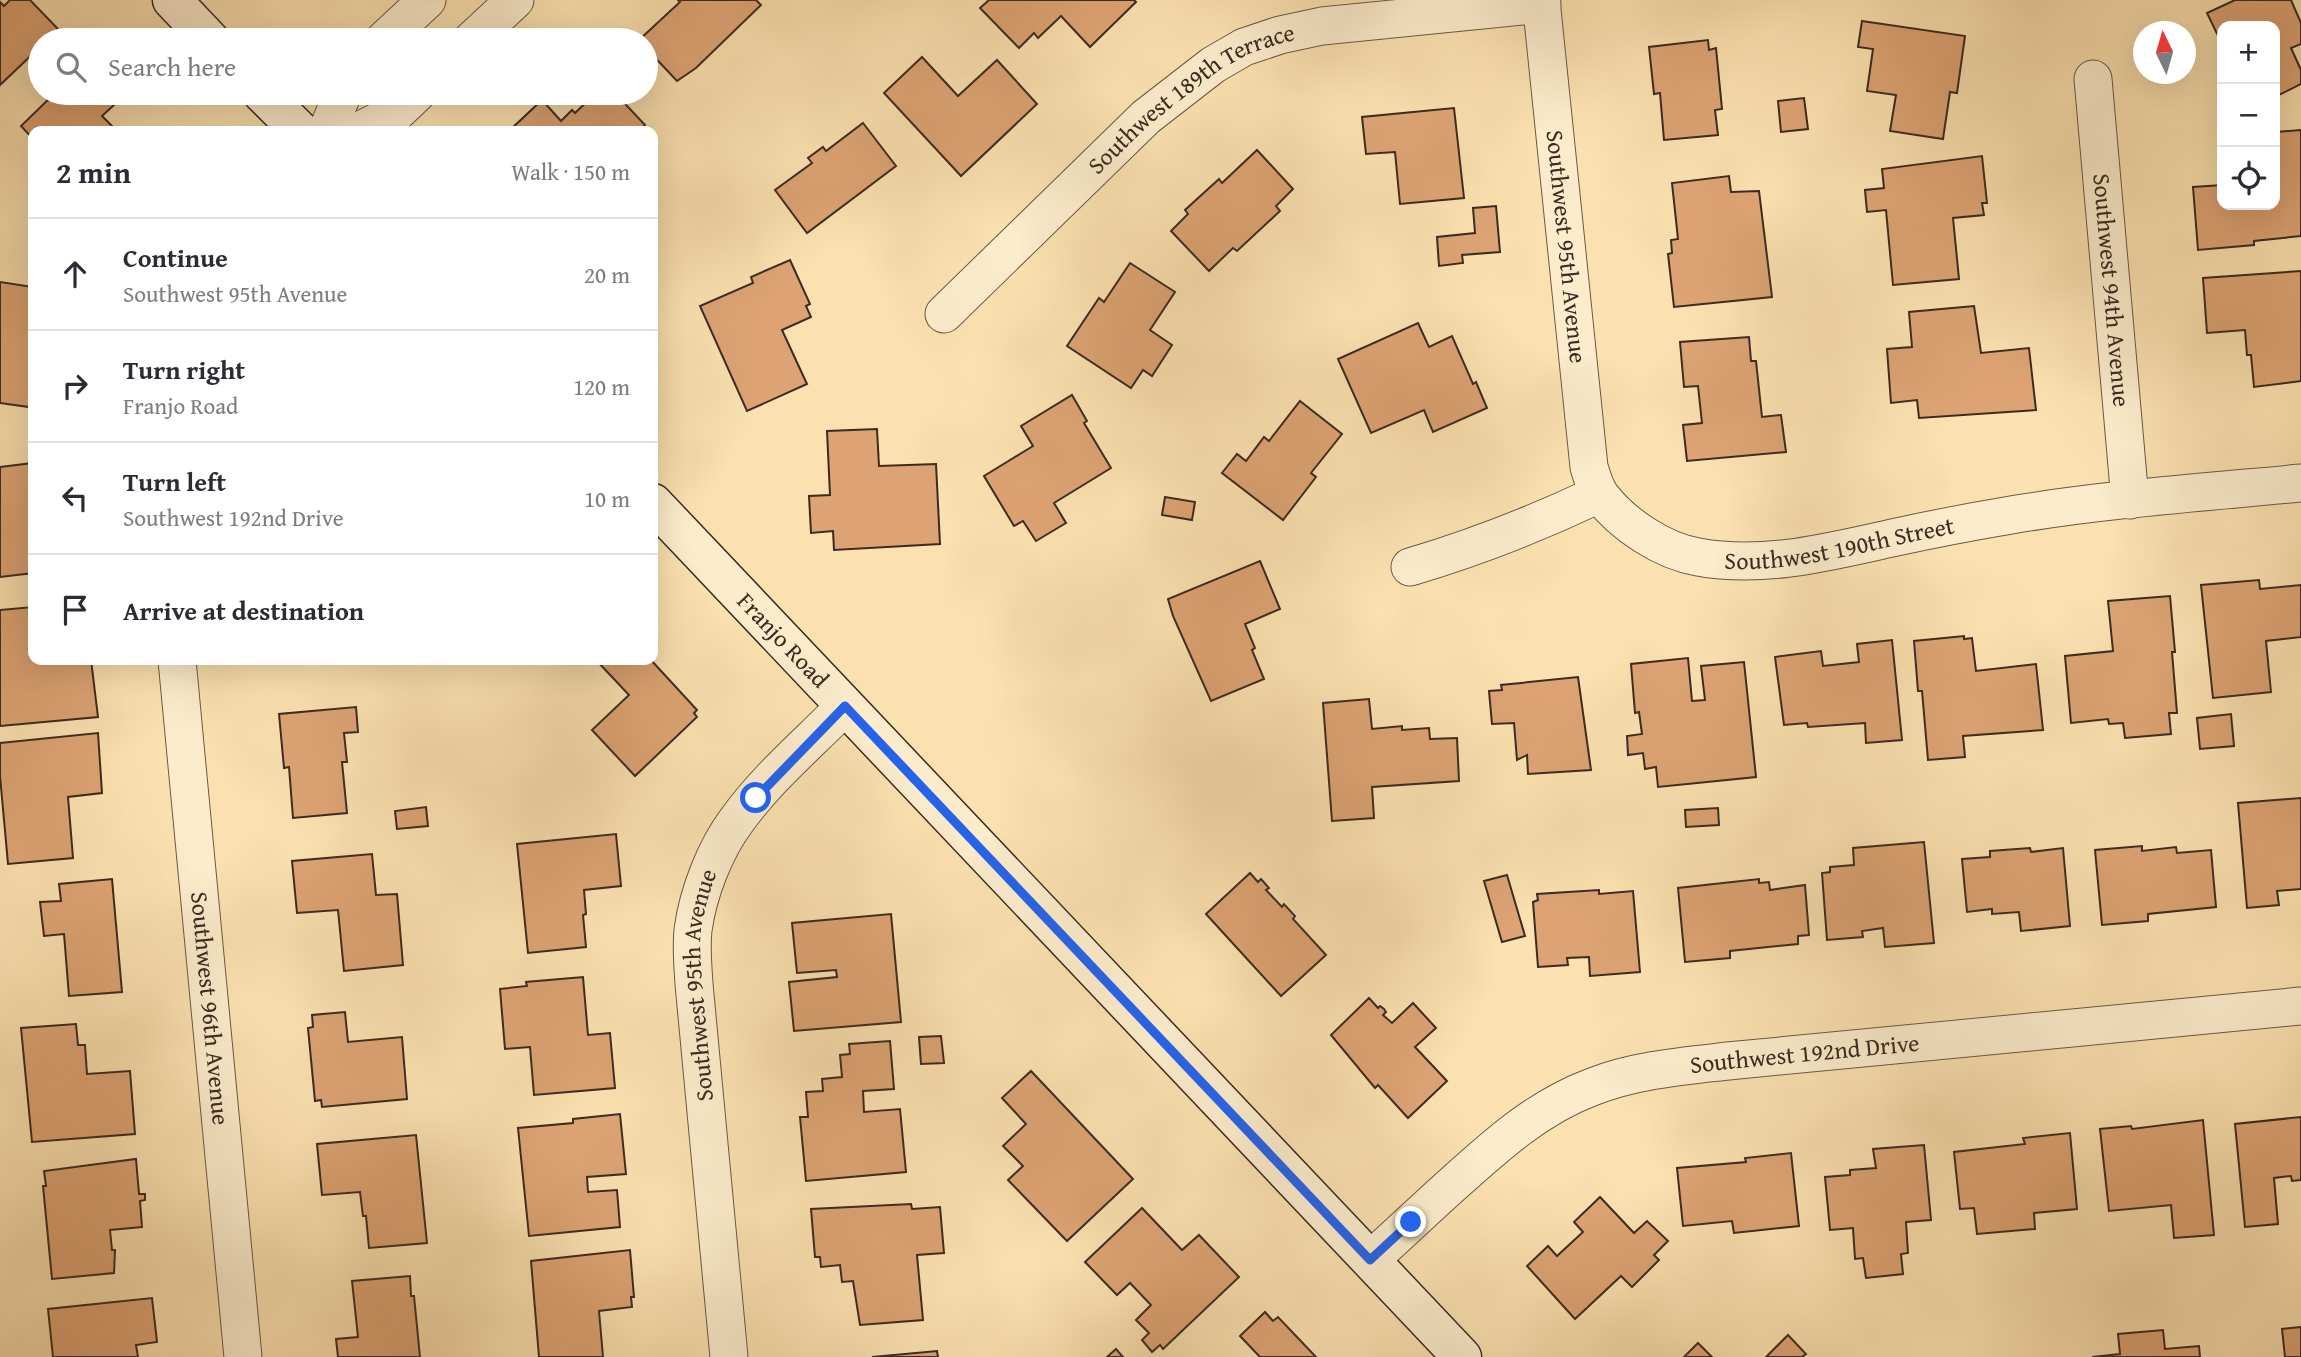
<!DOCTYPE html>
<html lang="en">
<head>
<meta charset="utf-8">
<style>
  body { margin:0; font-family:"Gentium Book Plus",serif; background:#f2f2f3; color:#2b2b33 }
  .controls { position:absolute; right:21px; top:21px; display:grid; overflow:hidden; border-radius:14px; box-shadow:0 7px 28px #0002 }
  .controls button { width:63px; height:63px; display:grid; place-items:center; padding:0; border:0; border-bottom:2px solid #e1e1e2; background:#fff; color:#2b2b33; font:35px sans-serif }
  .compass { position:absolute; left:2133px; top:21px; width:63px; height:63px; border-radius:50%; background:#fff; box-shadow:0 7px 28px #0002; rotate:355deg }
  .stop { position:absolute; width:21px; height:21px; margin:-16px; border:5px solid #2563eb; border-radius:50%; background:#fff }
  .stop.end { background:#2563eb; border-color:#fff; box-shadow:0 2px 7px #0008 }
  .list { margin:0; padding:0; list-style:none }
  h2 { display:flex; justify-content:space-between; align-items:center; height:91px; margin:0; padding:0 28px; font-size:30px }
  h2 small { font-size:23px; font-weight:400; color:#7c7c81 }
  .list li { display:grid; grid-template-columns:46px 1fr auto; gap:21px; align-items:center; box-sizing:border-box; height:112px; padding:0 28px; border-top:2px solid #e1e1e2 }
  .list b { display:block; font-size:26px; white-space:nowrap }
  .list p { margin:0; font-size:23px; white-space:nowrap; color:#7c7c81 }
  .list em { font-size:23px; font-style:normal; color:#7c7c81 }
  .icon { flex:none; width:38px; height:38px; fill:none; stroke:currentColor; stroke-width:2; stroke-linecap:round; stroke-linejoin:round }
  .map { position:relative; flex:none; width:2301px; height:1357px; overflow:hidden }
  .search { position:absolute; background:#fff; box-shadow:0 7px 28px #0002; left:28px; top:28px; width:630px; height:77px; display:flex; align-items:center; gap:18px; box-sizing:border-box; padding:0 24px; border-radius:38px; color:#7c7c81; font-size:26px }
  .panel { position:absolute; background:#fff; box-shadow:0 7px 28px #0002; left:28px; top:126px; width:630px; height:539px; border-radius:14px }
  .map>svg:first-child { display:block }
  .building { fill:#dda374; stroke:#3b2b21; stroke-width:2 }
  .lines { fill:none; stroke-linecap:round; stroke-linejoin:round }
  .street-casing { stroke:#6b5845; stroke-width:39 }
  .secondary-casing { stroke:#3b2b21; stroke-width:41 }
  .street { stroke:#fceccc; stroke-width:37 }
  .secondary { stroke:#fceccc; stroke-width:38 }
  .route { stroke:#2563eb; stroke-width:9 }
  .labels { text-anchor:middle; stroke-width:5; stroke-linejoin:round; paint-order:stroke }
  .street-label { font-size:24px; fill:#3b2b21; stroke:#fceccc }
</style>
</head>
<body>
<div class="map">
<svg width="2301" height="1357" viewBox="0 0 2301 1357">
  <rect width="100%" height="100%" fill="#fbe1b0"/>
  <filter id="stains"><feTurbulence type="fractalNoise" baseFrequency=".00286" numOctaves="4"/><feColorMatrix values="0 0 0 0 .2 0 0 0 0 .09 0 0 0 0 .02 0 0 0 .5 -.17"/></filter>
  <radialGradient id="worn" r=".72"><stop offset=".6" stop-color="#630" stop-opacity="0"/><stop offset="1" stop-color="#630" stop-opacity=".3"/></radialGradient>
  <!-- building -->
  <g class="building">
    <path d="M10 0H30L58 29 47 40H40V47L0 85V2L4 6Z"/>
    <path d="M678 0H756L761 5 696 68 677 81 646 48V40H639L680 2Z"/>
    <path d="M989 0H1134L1136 2 1090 47 1061 16 1038 38 1034 33 1019 48 980 8Z"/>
    <path d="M2235 0H2291L2301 23V44L2291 48 2301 70V84L2275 97V26H2222V44L2207 13Z"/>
    <path d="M1862 21 1965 36 1957 93 1950 92 1943 139 1890 131 1896 95 1867 91 1873 49 1858 47Z"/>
    <path d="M85 33 92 40H78Z"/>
    <path d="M1708 40 1709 50 1716 48 1722 109 1715 110 1718 135 1664 140 1660 93 1654 94 1649 47Z"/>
    <path d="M922 57 958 96 997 60 1037 104 961 176 884 93Z"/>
    <path d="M55 93H127L102 116 117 131H33V139L21 126Z"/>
    <path d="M596 93H615L645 125 639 131H509L542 100 561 121 572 110 575 113Z"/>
    <path d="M1804 98 1808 129 1781 132 1778 101Z"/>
    <path d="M1454 108 1464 198 1400 204 1395 152 1366 154 1362 117Z"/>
    <path d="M863 123 896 166 807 233 775 190 812 163 808 158 823 147 826 151Z"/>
    <path d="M2301 130V236L2254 241V245L2198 250 2193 187 2222 185V205H2275V132Z"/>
    <path d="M1257 150 1293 189 1276 206 1280 211 1237 251 1233 248 1209 271 1171 231 1188 214 1185 210 1219 179 1222 183Z"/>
    <path d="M1982 156 1987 203H1982L1984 215 1953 218 1959 279 1893 285 1886 210 1867 212 1865 190 1884 188 1882 169Z"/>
    <path d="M1729 176 1731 192 1759 191 1772 297 1674 307 1668 254 1672 253 1671 240 1678 239 1672 183Z"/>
    <path d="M1496 206 1500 252 1462 255 1463 263 1439 266 1437 237 1475 233 1473 208Z"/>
    <path d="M790 260 810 304 806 306 811 317 782 330 807 384 747 411 700 306 753 283 751 277Z"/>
    <path d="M1130 263 1175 292 1150 330 1172 345 1152 376 1143 370 1131 388 1067 346 1099 298 1104 302Z"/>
    <path d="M2301 271V381L2254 387 2251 355H2247L2245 330 2207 333 2203 278Z"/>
    <path d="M0 282 33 287V376L29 407 0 403Z"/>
    <path d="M1974 306 1981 353 2029 348 2036 410 1919 418 1917 400 1891 403 1887 349 1912 347 1909 312Z"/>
    <path d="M1418 323 1429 347 1452 336 1473 384 1476 382 1487 408 1433 432 1424 410 1371 433 1338 359Z"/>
    <path d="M1749 337 1751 361H1756L1762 417 1781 415 1786 452 1687 461 1683 425 1702 423 1698 386 1684 387 1680 342Z"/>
    <path d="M1072 395 1087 421 1084 423 1111 468 1054 503 1066 523 1036 541 1023 521 1014 526 984 476 1033 446 1021 426Z"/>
    <path d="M1300 401 1342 434 1311 473 1316 477 1283 520 1222 473 1237 454 1246 461 1264 437 1269 441Z"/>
    <path d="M877 429 879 466 936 464 940 544 834 550 833 531 811 533 809 496 830 495 827 431Z"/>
    <path d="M33 463V573L0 577V467Z"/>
    <path d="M1165 497 1195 502 1192 520 1162 515Z"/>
    <path d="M1260 561 1280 609 1245 624 1255 648 1252 650 1264 679 1211 701 1173 616 1168 599Z"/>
    <path d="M2259 580 2260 589 2301 585V637L2266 641 2271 692 2213 698 2201 585Z"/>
    <path d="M2170 596 2175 652H2172L2177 713H2169L2171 734 2125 738 2123 723 2109 724 2108 719 2071 723 2065 656 2113 651 2108 601Z"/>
    <path d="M33 607V660H91L98 717 0 726V610Z"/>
    <path d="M1964 636V639L1972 638 1976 671 2036 664 2043 730 1963 736 1965 757 1928 760 1922 691H1918L1914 641Z"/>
    <path d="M1892 640 1902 740 1866 743 1865 723 1808 727 1807 723 1784 725 1775 657 1821 651 1823 666 1859 662 1857 644Z"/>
    <path d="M1688 658 1692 701 1705 700 1701 666 1744 662 1756 777 1658 787 1656 767 1645 769 1643 753 1628 755 1627 736 1642 734 1639 712 1635 713 1631 664Z"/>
    <path d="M596 660H651L697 710 694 713 697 717 635 776 592 730 629 695Z"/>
    <path d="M1578 677 1591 770 1528 774 1527 755 1517 760 1514 723 1492 724 1489 691 1502 690 1501 685Z"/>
    <path d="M1369 699 1372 729 1402 726V730L1429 728 1430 739 1457 738 1459 781 1372 787 1374 818 1332 821 1323 703Z"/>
    <path d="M356 707 358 732 344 733 347 762H342L347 813 293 818 289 767 284 768 279 714Z"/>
    <path d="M2231 714 2234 746 2200 749 2197 718Z"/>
    <path d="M98 733 102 793 68 797 73 858 8 864 0 776V743Z"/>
    <path d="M2301 798V889L2277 891 2279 905 2247 908 2238 803Z"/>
    <path d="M426 807 428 826 397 829 395 811Z"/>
    <path d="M1718 808 1719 825 1686 827 1685 810Z"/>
    <path d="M616 834 621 886 584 890 586 914 583 915 586 947 528 953 517 844Z"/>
    <path d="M1924 842 1934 943 1885 947 1883 928 1862 931 1863 937 1827 940 1822 873 1830 872V867L1854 865 1853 848Z"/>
    <path d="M2142 846V851L2176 847 2177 853 2211 850 2216 907 2148 914V921L2102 925 2095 850Z"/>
    <path d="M2030 848 2031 852 2063 848 2070 926 2021 931 2019 912 1992 914V909L1967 912 1962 859 1990 857V851Z"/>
    <path d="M372 854 376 895 397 894 403 965 344 971 338 910 297 913 292 861Z"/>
    <path d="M1250 873 1258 882 1261 879 1269 888 1266 890 1282 907 1284 904 1295 916 1293 919 1326 955 1281 996 1206 914Z"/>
    <path d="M1507 875 1525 936 1502 942 1484 881Z"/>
    <path d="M112 879 122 992 69 996 64 934 44 936 40 902 61 901 59 884Z"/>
    <path d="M1759 879V883L1769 882 1770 890 1805 885 1809 935 1798 936V944L1730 951V958L1685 962 1678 888Z"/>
    <path d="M1599 890V894L1633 891 1640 972 1590 976 1589 957 1567 958 1568 965 1538 967 1533 902 1538 900 1537 894Z"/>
    <path d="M891 914 901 1022 794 1031 789 982 837 977 836 970 797 973 792 923Z"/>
    <path d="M583 977 588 1035 610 1033 615 1088 534 1095 530 1047 505 1049 500 989 527 986 526 982Z"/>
    <path d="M1369 998 1378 1008 1380 1006 1384 1009 1386 1012 1383 1015 1392 1023 1413 1003 1436 1028 1415 1047 1447 1081 1408 1118 1378 1085 1375 1088 1331 1035Z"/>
    <path d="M345 1012 348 1042 402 1037 407 1099 322 1107 321 1100 315 1101 308 1028 313 1027 312 1015Z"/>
    <path d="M76 1024 78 1045H85L87 1074 130 1071 135 1134 32 1142 21 1028Z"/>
    <path d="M941 1036 944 1063 921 1064 919 1037Z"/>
    <path d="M890 1041 894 1089 863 1091 864 1112 900 1109 906 1172 806 1181 800 1117H808L806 1092 823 1091 822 1079 842 1077 840 1055 850 1054 849 1044Z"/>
    <path d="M1031 1071 1133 1179 1067 1241 1008 1180 1023 1166 1003 1146 1026 1124 1002 1098Z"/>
    <path d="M620 1114 626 1174 587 1177 588 1192 617 1190 620 1227 529 1236 518 1128 573 1123V1119Z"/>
    <path d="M2301 1117V1180L2292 1181 2291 1176 2274 1178 2278 1224 2245 1227 2235 1124Z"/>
    <path d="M2203 1120 2214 1235 2174 1238 2171 1205 2109 1211 2100 1129 2131 1126 2132 1129Z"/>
    <path d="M2070 1133 2077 1209 2034 1213 2035 1229 1977 1234 1974 1208 1960 1209 1954 1152 2025 1144 2023 1138Z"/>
    <path d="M416 1135 427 1243 369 1248 366 1216H363L360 1192 322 1195 317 1144Z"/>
    <path d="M1924 1145 1931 1220 1906 1222 1908 1253 1901 1254 1903 1274 1866 1278 1863 1258 1855 1259 1853 1228 1830 1230 1825 1177 1850 1175V1170L1876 1168 1873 1149Z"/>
    <path d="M1791 1153 1799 1226 1734 1233 1732 1221 1683 1226 1677 1168 1746 1162 1745 1158Z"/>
    <path d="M136 1159 139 1194H145V1200L140 1201 142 1227 110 1230 112 1250H115L114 1273 52 1279 43 1186H46L44 1171Z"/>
    <path d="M1600 1197 1634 1233 1647 1221 1668 1241 1654 1255 1659 1260 1632 1287 1621 1276 1575 1319 1527 1266 1548 1246 1557 1256 1583 1232 1574 1222Z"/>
    <path d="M911 1204 912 1209 940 1207 944 1253 917 1255 923 1320 860 1325 853 1281 842 1282 840 1265 821 1267 820 1257H815L811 1209Z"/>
    <path d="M1142 1208 1182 1250 1199 1235 1239 1277 1163 1349 1160 1345 1152 1352 1142 1340 1149 1333 1136 1320 1151 1305 1130 1283 1117 1295 1085 1262Z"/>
    <path d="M630 1250 634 1297H631L632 1307 599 1311 603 1357H539L531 1261Z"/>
    <path d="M410 1276 411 1296H414L420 1357H338L336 1339 358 1337 352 1281Z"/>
    <path d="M152 1298 157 1342 136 1345 138 1357H53L48 1309Z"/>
    <path d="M1265 1312 1273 1321 1278 1317 1316 1357H1260L1240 1336Z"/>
    <path d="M2301 1327V1357H2285L2282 1329Z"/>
    <path d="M2163 1330 2165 1349 2199 1346 2200 1357H2092L2120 1354 2118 1334Z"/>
    <path d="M1788 1335 1806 1354 1802 1357H1766Z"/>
    <path d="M1698 1343 1712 1357H1684Z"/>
    <path d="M1116 1349 1123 1357H1107Z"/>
    <path d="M937 1351 938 1357H872Z"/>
  </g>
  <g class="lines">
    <!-- street casing -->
    <g class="street-casing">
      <g id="street">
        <path id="s1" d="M1541 0 1589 467C1592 477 1595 488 1601 496 1623 525 1663 551 1698 557 1764 569 1828 552 1892 538 1933 529 1975 521 2017 514 2110 499 2206 492 2301 483"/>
        <path d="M384 40 427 0"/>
        <path d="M472 40 515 0"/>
        <path id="s2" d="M2093 79 2130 500"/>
        <path d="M327 131 343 93"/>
        <path d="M359 131 398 111 417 93"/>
        <path id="s3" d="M944 314 1146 117 1213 65 1244 47 1280 35 1322 26 1542 4"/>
        <path d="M1410 567C1474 548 1538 523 1599 494"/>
        <path id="s4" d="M177 660 243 1357"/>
        <path id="s5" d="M1370 1260C1398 1235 1425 1209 1453 1184 1495 1146 1538 1107 1592 1087 1635 1070 1683 1066 1728 1061L2301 1006"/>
        <path id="s6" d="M729 1357 694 984C693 966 691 948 693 930 698 893 715 849 737 820 767 778 809 743 845 706"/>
      </g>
    </g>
    <!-- secondary casing -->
    <g class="secondary-casing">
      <g id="secondary">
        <path d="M172 0 210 40"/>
        <path d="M262 93 300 131"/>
        <path id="s7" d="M653 503 1462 1357"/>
      </g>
    </g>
    <!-- street -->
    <use href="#street" class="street"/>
    <!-- secondary -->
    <use href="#secondary" class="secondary"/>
  </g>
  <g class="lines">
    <!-- route -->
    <path class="route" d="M756 798 845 706 1370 1260 1411 1222"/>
  </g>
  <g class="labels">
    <!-- street labels -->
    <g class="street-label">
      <text dy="8" stroke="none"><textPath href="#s3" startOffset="331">Southwest 189th Terrace</textPath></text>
      <text dy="8" stroke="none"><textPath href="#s1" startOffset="248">Southwest 95th Avenue</textPath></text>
      <text dy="8" stroke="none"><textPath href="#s2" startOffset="212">Southwest 94th Avenue</textPath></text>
      <text dy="8" stroke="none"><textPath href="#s1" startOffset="761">Southwest 190th Street</textPath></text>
      <text dy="8" stroke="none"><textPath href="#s7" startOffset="189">Franjo Road</textPath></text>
      <text dy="8" stroke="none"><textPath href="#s6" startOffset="374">Southwest 95th Avenue</textPath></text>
      <text dy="8" stroke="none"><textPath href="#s4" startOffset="350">Southwest 96th Avenue</textPath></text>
      <text dy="8" stroke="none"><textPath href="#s5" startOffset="499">Southwest 192nd Drive</textPath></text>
    </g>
  </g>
  <rect width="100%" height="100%" filter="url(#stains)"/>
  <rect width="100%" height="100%" fill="url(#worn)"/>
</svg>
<div class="controls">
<button>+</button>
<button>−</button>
<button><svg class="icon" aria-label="locate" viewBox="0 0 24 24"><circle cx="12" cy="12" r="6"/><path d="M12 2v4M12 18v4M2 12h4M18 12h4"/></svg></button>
</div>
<svg class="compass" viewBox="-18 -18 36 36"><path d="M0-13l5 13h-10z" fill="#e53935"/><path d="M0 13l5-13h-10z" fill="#7c7c81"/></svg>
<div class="stop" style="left:756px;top:798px"></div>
<div class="stop end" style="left:1411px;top:1222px"></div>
<div class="search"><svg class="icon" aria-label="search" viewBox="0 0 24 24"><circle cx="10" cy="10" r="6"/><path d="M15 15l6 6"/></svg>Search here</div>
<section class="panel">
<h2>2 min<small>Walk · 150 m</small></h2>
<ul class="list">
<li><svg class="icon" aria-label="ahead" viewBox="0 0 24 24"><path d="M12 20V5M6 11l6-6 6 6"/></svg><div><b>Continue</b><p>Southwest 95th Avenue</p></div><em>20 m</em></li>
<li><svg class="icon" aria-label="right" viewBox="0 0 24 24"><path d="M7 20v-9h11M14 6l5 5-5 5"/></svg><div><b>Turn right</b><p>Franjo Road</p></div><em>120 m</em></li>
<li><svg class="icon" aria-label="left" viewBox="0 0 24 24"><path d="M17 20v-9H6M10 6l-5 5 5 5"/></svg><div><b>Turn left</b><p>Southwest 192nd Drive</p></div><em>10 m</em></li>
<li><svg class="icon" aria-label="arrive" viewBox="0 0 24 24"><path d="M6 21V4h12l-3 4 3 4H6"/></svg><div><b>Arrive at destination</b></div></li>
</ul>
</section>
</div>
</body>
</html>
